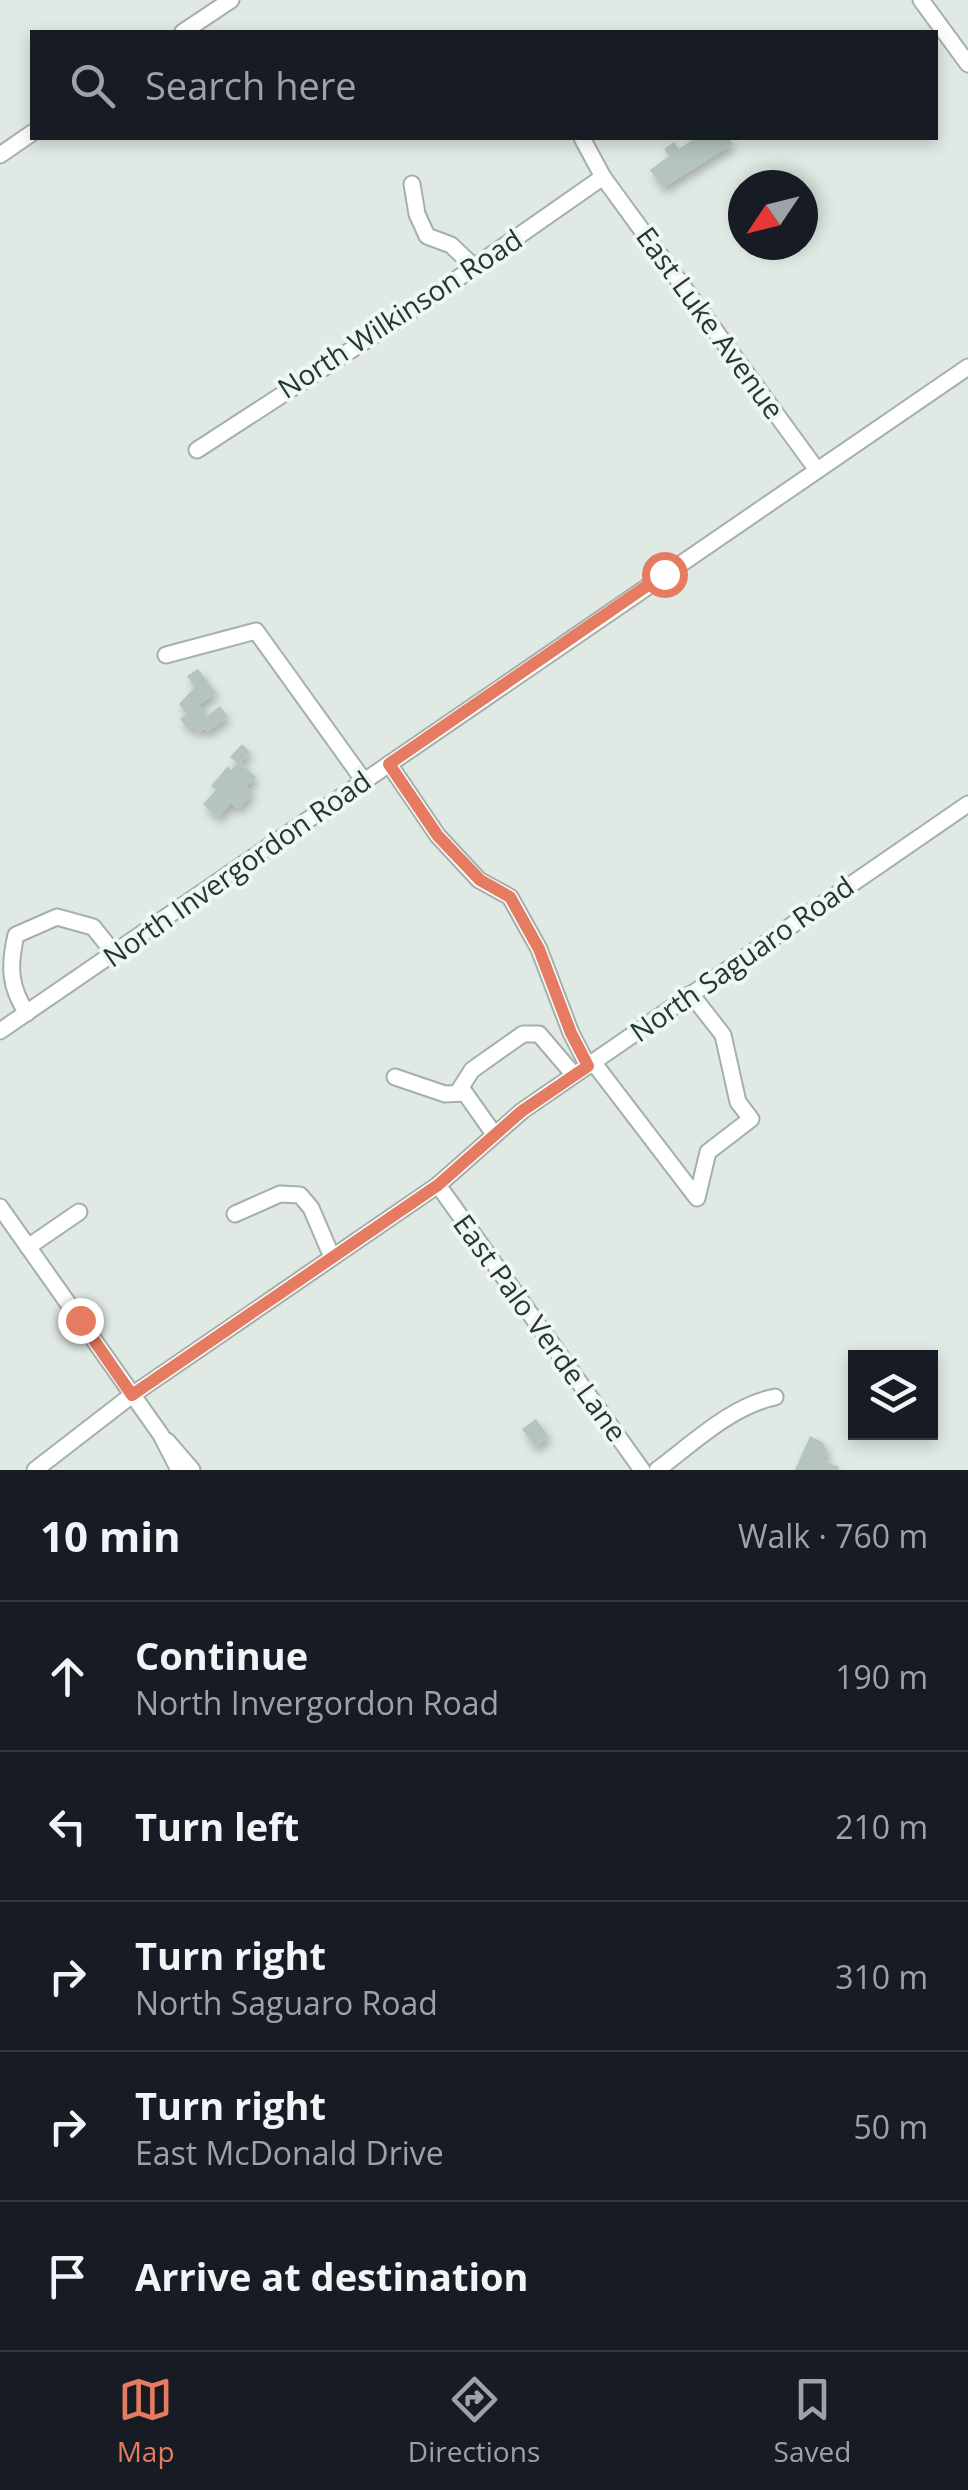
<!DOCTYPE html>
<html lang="en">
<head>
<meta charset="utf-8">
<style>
  body { margin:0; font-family:"Open Sans",sans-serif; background:#20242c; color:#f1f3f6 }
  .controls { position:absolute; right:30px; bottom:30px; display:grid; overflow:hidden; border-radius:0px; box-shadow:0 5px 15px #0003 }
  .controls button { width:90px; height:90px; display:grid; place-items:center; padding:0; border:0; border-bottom:2px solid #363941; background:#171b24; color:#f1f3f6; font:50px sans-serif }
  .compass { position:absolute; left:728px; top:170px; width:90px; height:90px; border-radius:50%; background:#171b24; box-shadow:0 5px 15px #0003; rotate:235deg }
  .stop { position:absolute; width:30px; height:30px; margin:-22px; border:8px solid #e57c61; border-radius:50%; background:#fff }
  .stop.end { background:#e57c61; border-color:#fff; box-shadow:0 2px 10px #0008 }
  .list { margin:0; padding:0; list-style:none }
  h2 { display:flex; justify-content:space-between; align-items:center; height:130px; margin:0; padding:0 40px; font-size:42px }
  h2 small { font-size:32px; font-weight:400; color:#9ea1a6 }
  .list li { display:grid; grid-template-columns:65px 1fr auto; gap:30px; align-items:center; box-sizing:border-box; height:150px; padding:0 40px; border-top:2px solid #363941 }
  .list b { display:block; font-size:38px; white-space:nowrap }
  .list p { margin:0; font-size:32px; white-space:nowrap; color:#9ea1a6 }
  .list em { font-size:32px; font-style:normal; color:#9ea1a6 }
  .icon { flex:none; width:55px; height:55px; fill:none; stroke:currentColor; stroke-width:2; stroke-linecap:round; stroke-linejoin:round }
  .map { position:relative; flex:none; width:968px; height:1470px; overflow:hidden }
  .search { position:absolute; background:#171b24; box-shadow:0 5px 15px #0003; left:30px; right:30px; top:30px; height:110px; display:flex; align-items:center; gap:25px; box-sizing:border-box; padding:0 35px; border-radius:0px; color:#9ea1a6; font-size:38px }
  .sheet { height:880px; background:#171b24 }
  nav { display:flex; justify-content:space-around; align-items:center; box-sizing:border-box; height:140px; border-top:2px solid #363941; background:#171b24; font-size:28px; color:#9ea1a6 }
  nav a { display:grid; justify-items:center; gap:5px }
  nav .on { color:#e57c61 }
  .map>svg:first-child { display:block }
  .building { fill:#b5c4bd; filter:url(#shadow) }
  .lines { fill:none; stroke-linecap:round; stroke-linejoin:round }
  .minor-casing { stroke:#a3b0ab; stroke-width:19 }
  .minor { stroke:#fff; stroke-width:15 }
  .route { stroke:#e57c61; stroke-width:12 }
  .labels { text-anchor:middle; stroke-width:8; stroke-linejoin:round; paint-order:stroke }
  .street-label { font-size:28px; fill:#223831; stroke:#f0f6f3 }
</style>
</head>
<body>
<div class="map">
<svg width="968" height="1470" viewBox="0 0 968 1470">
  <defs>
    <filter id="shadow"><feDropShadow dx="3" dy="5.5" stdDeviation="5" flood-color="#0004"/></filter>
  </defs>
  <rect width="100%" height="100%" fill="#e0e9e4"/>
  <!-- building -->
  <g class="building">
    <path d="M695 138H728L733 144 663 188 650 170 669 156 664 149 674 142 679 149Z"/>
    <path d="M198 669 216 693 199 705 207 716 220 706 228 717 207 732 204 728 198 733 193 726 188 729 180 719 187 714 179 704 195 687 187 676Z"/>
    <path d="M242 744 250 752 240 763 256 777 246 787 253 793 238 809 231 803 218 818 203 804 216 790 211 786 228 766 231 770 237 763 230 757Z"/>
    <path d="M536 1419 549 1437 535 1447 522 1429Z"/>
    <path d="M810 1436 822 1442 827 1450 823 1460 839 1467 838 1470H795Z"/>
  </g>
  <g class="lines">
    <!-- minor casing -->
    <g class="minor-casing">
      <g id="minor">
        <path d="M921 0 968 64"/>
        <path d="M183 32 231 0"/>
        <path d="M582 138 603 177 817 470"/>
        <path d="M0 155 32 133"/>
        <path d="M412 184 417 214 427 236 451 245 474 267"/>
        <path d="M197 450 411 311 603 177"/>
        <path d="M166 655 256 631 364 781"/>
        <path d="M389 764 438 836 479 880 510 897 539 949 571 1033 588 1066"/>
        <path d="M27 1013C9 987 9 965 16 935L57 917 93 927 114 953"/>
        <path d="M0 1031 968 367"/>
        <path d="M593 1062 697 1198 708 1152 751 1119 738 1102 723 1035 691 994"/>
        <path d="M395 1077 445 1094 465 1093 494 1134"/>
        <path d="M458 1092 472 1070 523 1034H539L574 1075"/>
        <path d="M438 1185 642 1470"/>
        <path d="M0 1207 161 1435 179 1470"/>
        <path d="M235 1214 280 1194 300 1195 311 1208 332 1257"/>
        <path d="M28 1247 79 1212"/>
        <path d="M167 1441 192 1470"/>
        <path d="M35 1470 132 1395 438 1185 522 1111 968 804"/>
        <path d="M657 1470C692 1444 731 1406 775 1397"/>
      </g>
    </g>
    <!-- minor -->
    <use href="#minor" class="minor"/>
  </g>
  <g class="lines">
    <!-- route -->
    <path class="route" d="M80 1320 132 1395 438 1185 522 1111 588 1066 571 1033 539 949 510 897 480 880 438 836 389 764 664 574"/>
  </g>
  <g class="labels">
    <!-- street labels -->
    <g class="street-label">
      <text transform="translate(400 314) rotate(-33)" y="10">North Wilkinson Road</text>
      <text transform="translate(710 323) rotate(54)" y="10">East Luke Avenue</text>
      <text transform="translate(237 869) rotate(-35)" y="10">North Invergordon Road</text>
      <text transform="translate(742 959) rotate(-35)" y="10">North Saguaro Road</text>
      <text transform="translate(540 1328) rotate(54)" y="10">East Palo Verde Lane</text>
    </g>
  </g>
</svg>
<div class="controls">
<button><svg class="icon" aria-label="layers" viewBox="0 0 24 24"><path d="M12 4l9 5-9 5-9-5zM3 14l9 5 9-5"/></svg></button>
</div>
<svg class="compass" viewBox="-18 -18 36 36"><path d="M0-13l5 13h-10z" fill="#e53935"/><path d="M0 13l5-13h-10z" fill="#9ea1a6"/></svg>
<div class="stop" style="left:664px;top:574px"></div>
<div class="stop end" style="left:80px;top:1320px"></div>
<div class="search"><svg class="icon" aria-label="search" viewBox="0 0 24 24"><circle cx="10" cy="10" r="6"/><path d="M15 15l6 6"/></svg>Search here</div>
</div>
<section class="sheet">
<h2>10 min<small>Walk · 760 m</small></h2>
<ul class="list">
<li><svg class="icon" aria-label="ahead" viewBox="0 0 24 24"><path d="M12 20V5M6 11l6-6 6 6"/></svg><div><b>Continue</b><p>North Invergordon Road</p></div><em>190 m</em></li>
<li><svg class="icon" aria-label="left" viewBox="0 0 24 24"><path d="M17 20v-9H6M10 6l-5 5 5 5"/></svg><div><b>Turn left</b></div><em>210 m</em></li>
<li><svg class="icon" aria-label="right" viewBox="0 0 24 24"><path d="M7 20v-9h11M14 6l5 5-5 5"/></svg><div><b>Turn right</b><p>North Saguaro Road</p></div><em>310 m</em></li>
<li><svg class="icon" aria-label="right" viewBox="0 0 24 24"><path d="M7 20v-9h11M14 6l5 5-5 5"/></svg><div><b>Turn right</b><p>East McDonald Drive</p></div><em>50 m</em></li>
<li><svg class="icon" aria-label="arrive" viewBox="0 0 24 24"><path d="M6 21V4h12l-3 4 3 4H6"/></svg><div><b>Arrive at destination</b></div></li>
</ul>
</section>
<nav>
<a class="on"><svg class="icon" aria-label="map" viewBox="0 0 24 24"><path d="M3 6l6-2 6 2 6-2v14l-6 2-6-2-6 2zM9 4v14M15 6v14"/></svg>Map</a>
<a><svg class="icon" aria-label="directions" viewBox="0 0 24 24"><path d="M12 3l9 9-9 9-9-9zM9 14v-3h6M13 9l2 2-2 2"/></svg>Directions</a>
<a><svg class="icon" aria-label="saved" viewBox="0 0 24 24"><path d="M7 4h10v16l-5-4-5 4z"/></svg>Saved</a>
</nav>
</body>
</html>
